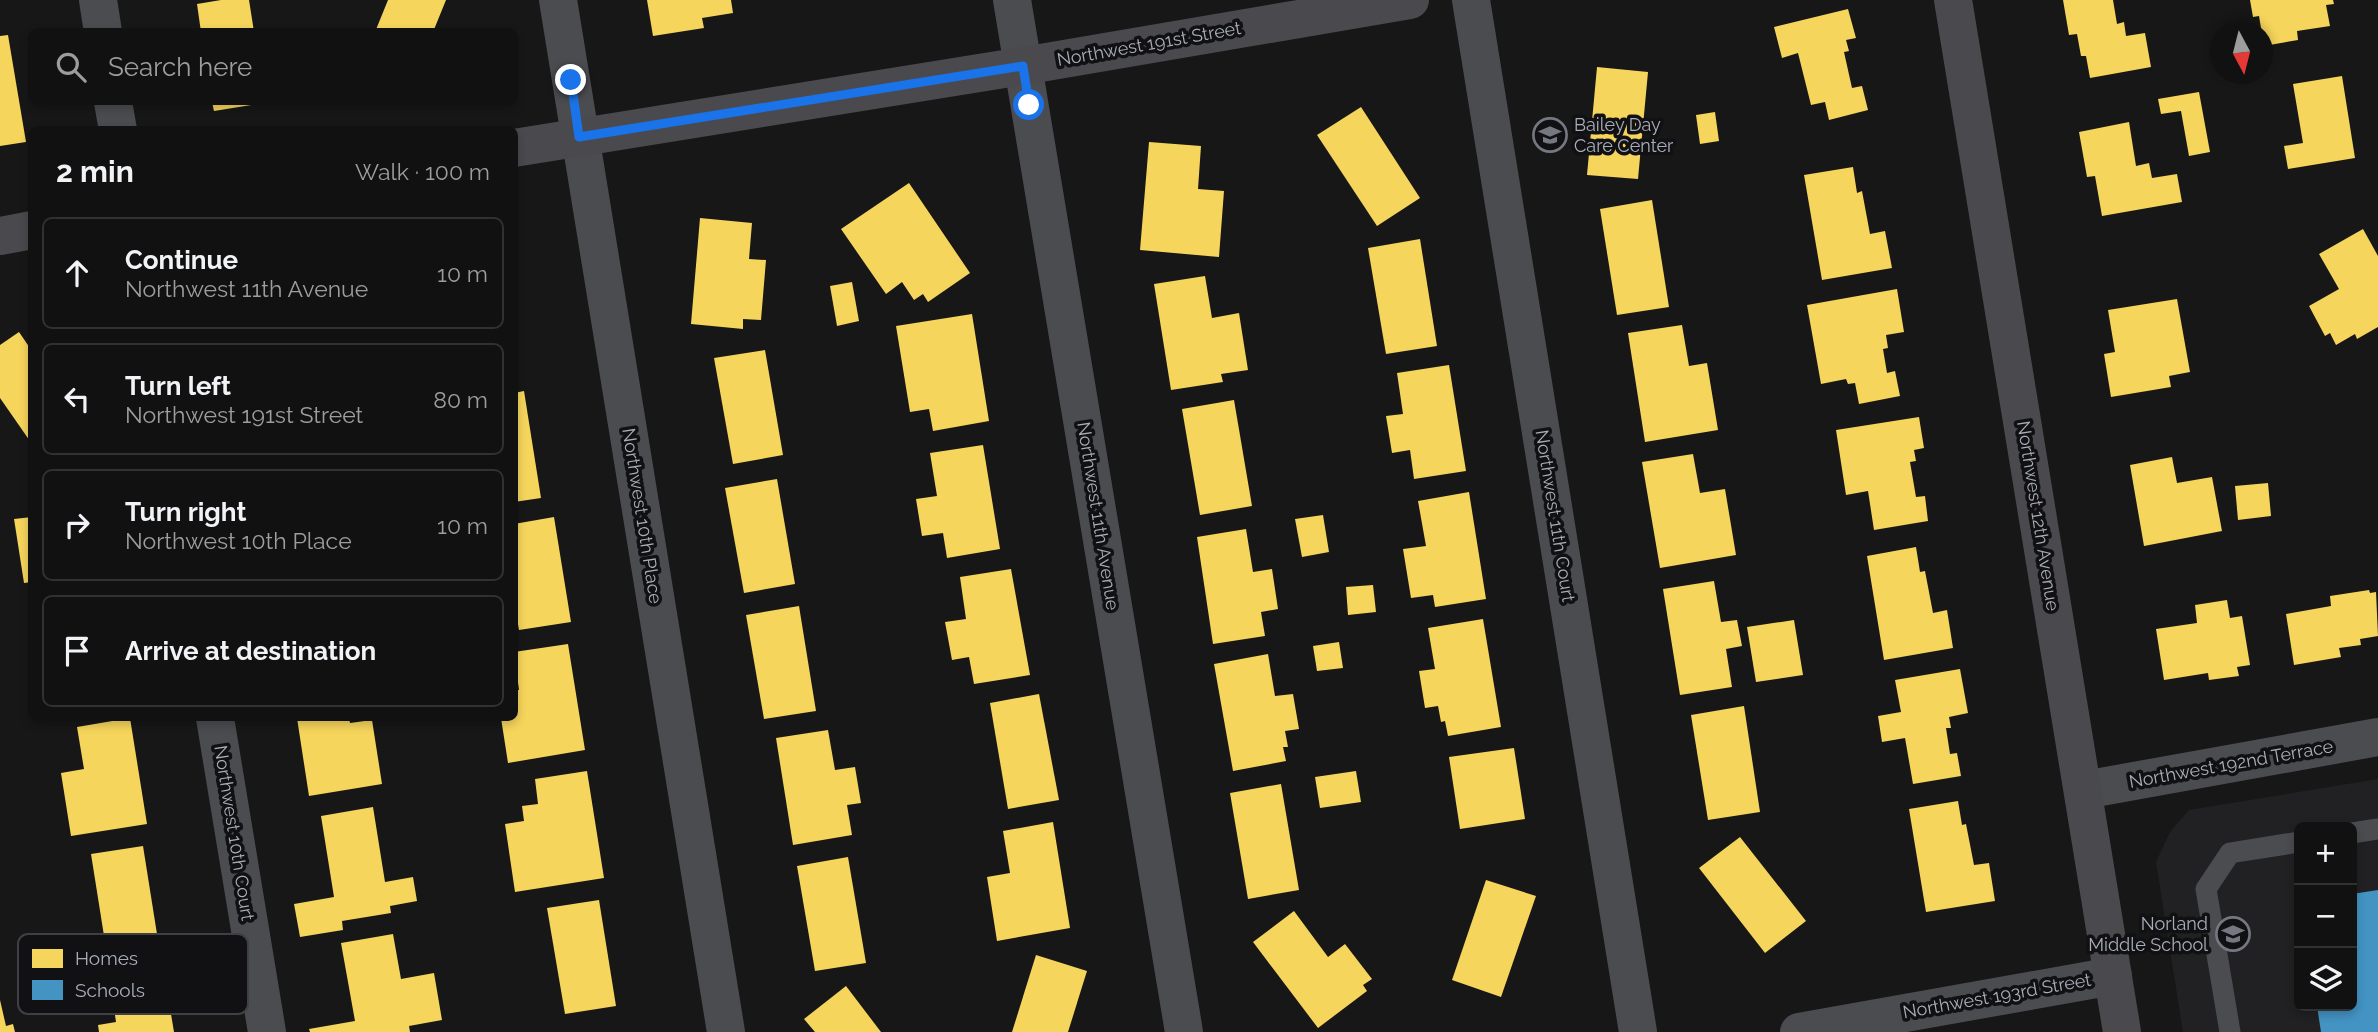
<!DOCTYPE html>
<html lang="en">
<head>
<meta charset="utf-8">
<style>
  body { margin:0; font-family:Raleway,sans-serif; background:#1e1f1f; color:#f1f3f6 }
  .controls { position:absolute; right:21px; bottom:21px; display:grid; overflow:hidden; border-radius:10px; box-shadow:0 4px 10px #0003 }
  .controls button { width:63px; height:63px; display:grid; place-items:center; padding:0; border:0; border-bottom:2px solid #303131; background:#111; color:#f1f3f6; font:35px sans-serif }
  .compass { position:absolute; left:2210px; top:21px; width:63px; height:63px; border-radius:50%; background:#111; box-shadow:0 4px 10px #0003; rotate:173deg }
  .stop { position:absolute; width:21px; height:21px; margin:-16px; border:5px solid #1a73e8; border-radius:50%; background:#fff }
  .stop.end { background:#1a73e8; border-color:#fff; box-shadow:0 2px 7px #0008 }
  .list { margin:0; padding:0; list-style:none }
  h2 { display:flex; justify-content:space-between; align-items:center; height:91px; margin:0; padding:0 28px; font-size:30px }
  h2 small { font-size:23px; font-weight:400; color:#9c9d9f }
  .list li { display:grid; grid-template-columns:46px 1fr auto; gap:21px; align-items:center; box-sizing:border-box; height:112px; margin:0 14px 14px; padding:0 14px; border:2px solid #303131; border-radius:10px }
  .list b { display:block; font-size:26px; white-space:nowrap }
  .list p { margin:0; font-size:23px; white-space:nowrap; color:#9c9d9f }
  .list em { font-size:23px; font-style:normal; color:#9c9d9f }
  .icon { flex:none; width:38px; height:38px; fill:none; stroke:currentColor; stroke-width:2; stroke-linecap:round; stroke-linejoin:round }
  .map { position:relative; flex:none; width:2378px; height:1032px; overflow:hidden }
  .search { position:absolute; background:#111; box-shadow:0 4px 10px #0003; left:28px; top:28px; width:490px; height:77px; display:flex; align-items:center; gap:18px; box-sizing:border-box; padding:0 24px; border-radius:10px; color:#9c9d9f; font-size:26px }
  .panel { position:absolute; background:#111; box-shadow:0 4px 10px #0003; left:28px; top:126px; width:490px; height:595px; border-radius:10px }
  .map>svg:first-child { display:block }
  .built { fill:#212123; fill-rule:evenodd }
  .homes { fill:#f6d55c }
  .schools { fill:#4393c3 }
  .lines { fill:none; stroke-linecap:round; stroke-linejoin:round }
  .lane { stroke:#4b4c50; stroke-width:21 }
  .street { stroke:#4b4c50; stroke-width:38 }
  .secondary { stroke:#4a4a4e; stroke-width:38 }
  .route { stroke:#1a73e8; stroke-width:9 }
  .labels { text-anchor:middle; stroke-width:7; stroke-linejoin:round; paint-order:stroke }
  .street-label { font-size:18px; fill:#a8adb8; stroke:#111113 }
  .poi-label { font-size:18px; fill:#a8adb8; stroke:#111113; text-anchor:start }
  .key { fill:#111113; stroke:#3e4045; stroke-width:2 }
  .key-label { font-size:19px; fill:#a8adb8 }
</style>
</head>
<body>
<div class="map">
<svg width="2378" height="1032" viewBox="0 0 2378 1032">
  <rect width="100%" height="100%" fill="#171717"/>
  <!-- built -->
  <path class="built" d="M2378 779V1032H2183L2156 862 2170 832 2189 810ZM2299 827H2352V1006H2299Z"/>
  <!-- homes -->
  <g class="homes">
    <path d="M221 0H249L254 32H201L197 4Z"/>
    <path d="M388 0H446L433 32H375Z"/>
    <path d="M647 0H731L733 13 702 18 704 28 653 36Z"/>
    <path d="M2063 0H2113L2117 24 2124 22 2126 36 2145 33 2151 67 2090 78 2086 56H2081L2077 34 2069 35Z"/>
    <path d="M2250 0H2333L2334 4 2326 5 2330 26 2297 31 2298 40 2264 46 2259 16 2253 17Z"/>
    <path d="M1848 9 1856 38 1846 40 1849 51 1844 52 1852 88 1862 86 1868 110 1829 120 1825 102 1811 105 1798 53 1782 58 1774 27Z"/>
    <path d="M8 35 26 142 0 146V36Z"/>
    <path d="M1597 67 1648 72 1638 179 1587 175Z"/>
    <path d="M2342 76 2355 158 2288 169 2284 146 2303 143 2293 84Z"/>
    <path d="M2199 92 2210 152 2189 156 2181 111 2161 114 2158 99Z"/>
    <path d="M212 102H264V103L214 111Z"/>
    <path d="M1361 107 1420 198 1377 226 1317 135Z"/>
    <path d="M1715 112 1719 141 1700 144 1696 115Z"/>
    <path d="M2129 122 2136 166 2149 163 2152 178 2177 174 2182 202 2102 216 2095 176 2087 177 2079 132Z"/>
    <path d="M1149 142 1201 146 1198 189 1224 191 1219 257 1140 250Z"/>
    <path d="M1853 167 1857 193 1862 191 1870 234 1885 231 1892 268 1822 280 1804 175Z"/>
    <path d="M909 183 970 273 928 302 923 294 914 300 902 282 886 294 841 229Z"/>
    <path d="M1652 200 1669 307 1617 315 1600 209Z"/>
    <path d="M700 218 752 223 749 259 766 260 761 320 743 319V329L691 324Z"/>
    <path d="M2363 229 2378 256V327L2357 339 2355 334 2336 345 2330 333 2325 336 2309 306 2339 289 2319 254Z"/>
    <path d="M1420 239 1437 346 1386 354 1368 248Z"/>
    <path d="M1205 276 1212 318 1239 313 1248 370 1221 374 1223 382 1171 390 1154 284Z"/>
    <path d="M852 282 859 321 837 326 830 286Z"/>
    <path d="M1897 289 1904 332 1886 335 1888 348 1883 349 1887 373 1895 371 1900 396 1859 404 1855 383 1848 384 1846 379 1821 384 1807 305Z"/>
    <path d="M2177 299 2190 372 2169 376 2171 387 2111 397 2104 354 2115 352 2108 310Z"/>
    <path d="M972 314 989 421 933 431 929 409 910 412 896 326Z"/>
    <path d="M1682 325 1689 366 1707 363 1718 430 1645 442 1628 333Z"/>
    <path d="M19 332 32 351V444L0 398V345Z"/>
    <path d="M765 350 783 455 733 464 714 358Z"/>
    <path d="M1449 365 1466 471 1414 479 1410 450 1392 453 1386 416 1403 414 1397 373Z"/>
    <path d="M524 391 541 498 514 502V393Z"/>
    <path d="M1234 400 1252 506 1200 515 1182 409Z"/>
    <path d="M1919 417 1924 448 1914 450 1916 461 1910 462 1916 497 1925 496 1928 521 1874 530 1868 491 1846 495 1836 430Z"/>
    <path d="M983 445 1000 549 947 558 943 533 922 536 916 499 937 496 930 453Z"/>
    <path d="M1693 454 1700 493 1725 489 1736 555 1660 568 1642 462Z"/>
    <path d="M2172 457 2177 483 2212 477 2222 531 2144 546 2130 465Z"/>
    <path d="M777 479 795 584 744 593 725 488Z"/>
    <path d="M2268 483 2271 516 2238 520 2235 486Z"/>
    <path d="M1469 492 1486 599 1435 607 1433 595 1411 598 1403 549 1426 546 1418 501Z"/>
    <path d="M1323 515 1329 552 1302 557 1295 519Z"/>
    <path d="M32 517V582L24 583 14 519Z"/>
    <path d="M554 517 571 622 519 630 514 601V524Z"/>
    <path d="M1246 529 1253 572 1272 569 1278 609 1261 612 1265 636 1213 644 1197 537Z"/>
    <path d="M1916 547 1920 572 1925 571 1933 613 1947 610 1953 648 1884 660 1867 556Z"/>
    <path d="M1011 569 1030 675 974 684 969 657 952 660 945 622 966 619 960 577Z"/>
    <path d="M1714 581 1721 622 1737 620 1742 646 1726 649 1732 687 1680 695 1663 589Z"/>
    <path d="M1373 585 1376 612 1348 615 1346 587Z"/>
    <path d="M2369 590 2370 593 2376 592 2378 636 2360 639 2361 645 2339 648 2341 657 2294 665 2286 614 2331 606 2330 596Z"/>
    <path d="M2227 600 2230 618 2242 616 2250 665 2237 667 2239 676 2209 680 2208 673 2164 680 2156 629 2197 623 2195 605Z"/>
    <path d="M799 606 816 711 764 719 746 615Z"/>
    <path d="M1483 619 1501 727 1448 736 1445 721 1441 722 1438 706 1425 708 1419 671 1435 669 1428 628Z"/>
    <path d="M1794 620 1803 675 1756 682 1747 627Z"/>
    <path d="M1339 642 1343 668 1317 671 1313 646Z"/>
    <path d="M568 644 585 750 508 763 501 718H514V690H519L514 652Z"/>
    <path d="M1268 654 1275 696 1293 694 1299 729 1285 731 1288 747H1283L1286 761 1233 771 1214 664Z"/>
    <path d="M1960 669 1968 713 1949 717 1951 728H1946L1950 754 1957 753 1961 776 1913 784 1905 738 1882 742 1878 716 1901 712 1895 680Z"/>
    <path d="M1039 694 1059 800 1008 809 990 703Z"/>
    <path d="M1744 706 1760 812 1708 820 1691 715Z"/>
    <path d="M130 718 147 824 71 836 61 773 84 769 77 727Z"/>
    <path d="M297 718H349L350 723 372 720 382 784 309 796Z"/>
    <path d="M828 730 835 770 855 767 861 803 847 805 852 835 793 845 776 738Z"/>
    <path d="M1514 748 1525 819 1460 829 1449 757Z"/>
    <path d="M587 771 604 878 515 892 505 824 524 821 522 806 538 804 535 779Z"/>
    <path d="M1356 771 1361 802 1320 808 1315 777Z"/>
    <path d="M1281 784 1299 890 1248 899 1230 793Z"/>
    <path d="M1958 801 1962 825 1966 824 1974 865 1989 863 1995 901 1926 912 1909 809Z"/>
    <path d="M373 807 385 882 413 877 417 901 390 906 391 913 342 921 343 930 300 937 294 904 334 897 321 816Z"/>
    <path d="M1053 822 1070 928 997 941 987 877 1010 873 1003 831Z"/>
    <path d="M1740 837 1806 921 1765 953 1699 868Z"/>
    <path d="M143 846 160 953 108 961 91 854Z"/>
    <path d="M848 857 866 963 815 971 797 866Z"/>
    <path d="M1486 880 1536 896 1501 997 1452 980Z"/>
    <path d="M599 900 616 1006 565 1014 547 908Z"/>
    <path d="M1294 911 1328 957 1345 944 1372 979 1363 985 1367 991 1318 1028 1253 942Z"/>
    <path d="M393 934 401 979 434 973 442 1020 409 1026 410 1032H310L309 1029 355 1021 341 943Z"/>
    <path d="M1036 955 1087 971 1068 1032H1012Z"/>
    <path d="M164 972 174 1032H99L98 1025 116 1022 110 981Z"/>
    <path d="M846 986 881 1032H815L804 1019Z"/>
    <path d="M0 1000 6 1026 13 1024 15 1032H0Z"/>
  </g>
  <!-- schools -->
  <path class="schools" d="M2378 890V1032H2321L2317 1006H2352V894Z"/>
  <g class="lines">
    <!-- lane -->
    <g class="lane">
      <path d="M2352 833 2378 829"/>
      <path d="M2230 1032 2206 889 2230 853 2299 842"/>
    </g>
    <!-- street -->
    <g class="street">
      <path d="M98 0 103 32"/>
      <path d="M558 0 726 1032"/>
      <path d="M1012 0 1184 1032"/>
      <path d="M1471 0 1638 1032"/>
      <path d="M113 102 118 130"/>
      <path d="M215 718 267 1032"/>
      <path d="M2084 790 2378 737"/>
      <path d="M1799 1032 2113 976"/>
    </g>
    <!-- secondary -->
    <g class="secondary">
      <path d="M1953 0 2122 1032"/>
      <path d="M514 148 1023 66 1410 0"/>
      <path d="M0 236 32 230"/>
    </g>
  </g>
  <g class="lines">
    <!-- route -->
    <path class="route" d="M571 80 579 137 1023 66 1029 105"/>
  </g>
  <!-- icons -->
  <defs>
    <g id="school-ring" transform="scale(1.75)"><circle r="9.5" fill="#111113" stroke="#757880" stroke-width="1.5"/><path d="M0-5L7-2L0 1L-7-2ZM-4 1L0 2.5L4 1V4Q0 6-4 4Z" fill="#757880"/></g>
  </defs>
  <g fill-rule="evenodd">
    <use href="#school-ring" x="1550" y="135"/>
    <use href="#school-ring" x="2233" y="934"/>
  </g>
  <g class="labels">
    <!-- street labels -->
    <g class="street-label">
      <text transform="translate(1149 44) rotate(-10)" y="6">Northwest 191st Street</text>
      <text transform="translate(642 516) rotate(81)" y="6">Northwest 10th Place</text>
      <text transform="translate(1098 516) rotate(81)" y="6">Northwest 11th Avenue</text>
      <text transform="translate(1555 516) rotate(81)" y="6">Northwest 11th Court</text>
      <text transform="translate(2038 516) rotate(81)" y="6">Northwest 12th Avenue</text>
      <text transform="translate(2231 764) rotate(-10)" y="6">Northwest 192nd Terrace</text>
      <text transform="translate(234 833) rotate(81)" y="6">Northwest 10th Court</text>
      <text transform="translate(1997 996) rotate(-10)" y="6">Northwest 193rd Street</text>
    </g>
    <!-- poi labels -->
    <g class="poi-label">
      <text x="1574" y="131">Bailey Day<tspan x="1574" dy="21">Care Center</tspan></text>
      <text x="2208" y="930" text-anchor="end">Norland<tspan x="2208" dy="21">Middle School</tspan></text>
    </g>
  </g>
  <!-- legend -->
  <rect x="18" y="934" width="230" height="80" rx="10" class="key"/>
  <rect x="32" y="949" width="31" height="19" fill="#f6d55c"/>
  <rect x="32" y="980" width="31" height="20" fill="#4393c3"/>
  <g class="key-label">
    <text x="75" y="965">Homes</text>
    <text x="75" y="997">Schools</text>
  </g>
</svg>
<div class="controls">
<button>+</button>
<button>−</button>
<button><svg class="icon" aria-label="layers" viewBox="0 0 24 24"><path d="M12 4l9 5-9 5-9-5zM3 14l9 5 9-5"/></svg></button>
</div>
<svg class="compass" viewBox="-18 -18 36 36"><path d="M0-13l5 13h-10z" fill="#e53935"/><path d="M0 13l5-13h-10z" fill="#9c9d9f"/></svg>
<div class="stop" style="left:1029px;top:105px"></div>
<div class="stop end" style="left:571px;top:80px"></div>
<div class="search"><svg class="icon" aria-label="search" viewBox="0 0 24 24"><circle cx="10" cy="10" r="6"/><path d="M15 15l6 6"/></svg>Search here</div>
<section class="panel">
<h2>2 min<small>Walk · 100 m</small></h2>
<ul class="list">
<li><svg class="icon" aria-label="ahead" viewBox="0 0 24 24"><path d="M12 20V5M6 11l6-6 6 6"/></svg><div><b>Continue</b><p>Northwest 11th Avenue</p></div><em>10 m</em></li>
<li><svg class="icon" aria-label="left" viewBox="0 0 24 24"><path d="M17 20v-9H6M10 6l-5 5 5 5"/></svg><div><b>Turn left</b><p>Northwest 191st Street</p></div><em>80 m</em></li>
<li><svg class="icon" aria-label="right" viewBox="0 0 24 24"><path d="M7 20v-9h11M14 6l5 5-5 5"/></svg><div><b>Turn right</b><p>Northwest 10th Place</p></div><em>10 m</em></li>
<li><svg class="icon" aria-label="arrive" viewBox="0 0 24 24"><path d="M6 21V4h12l-3 4 3 4H6"/></svg><div><b>Arrive at destination</b></div></li>
</ul>
</section>
</div>
</body>
</html>
